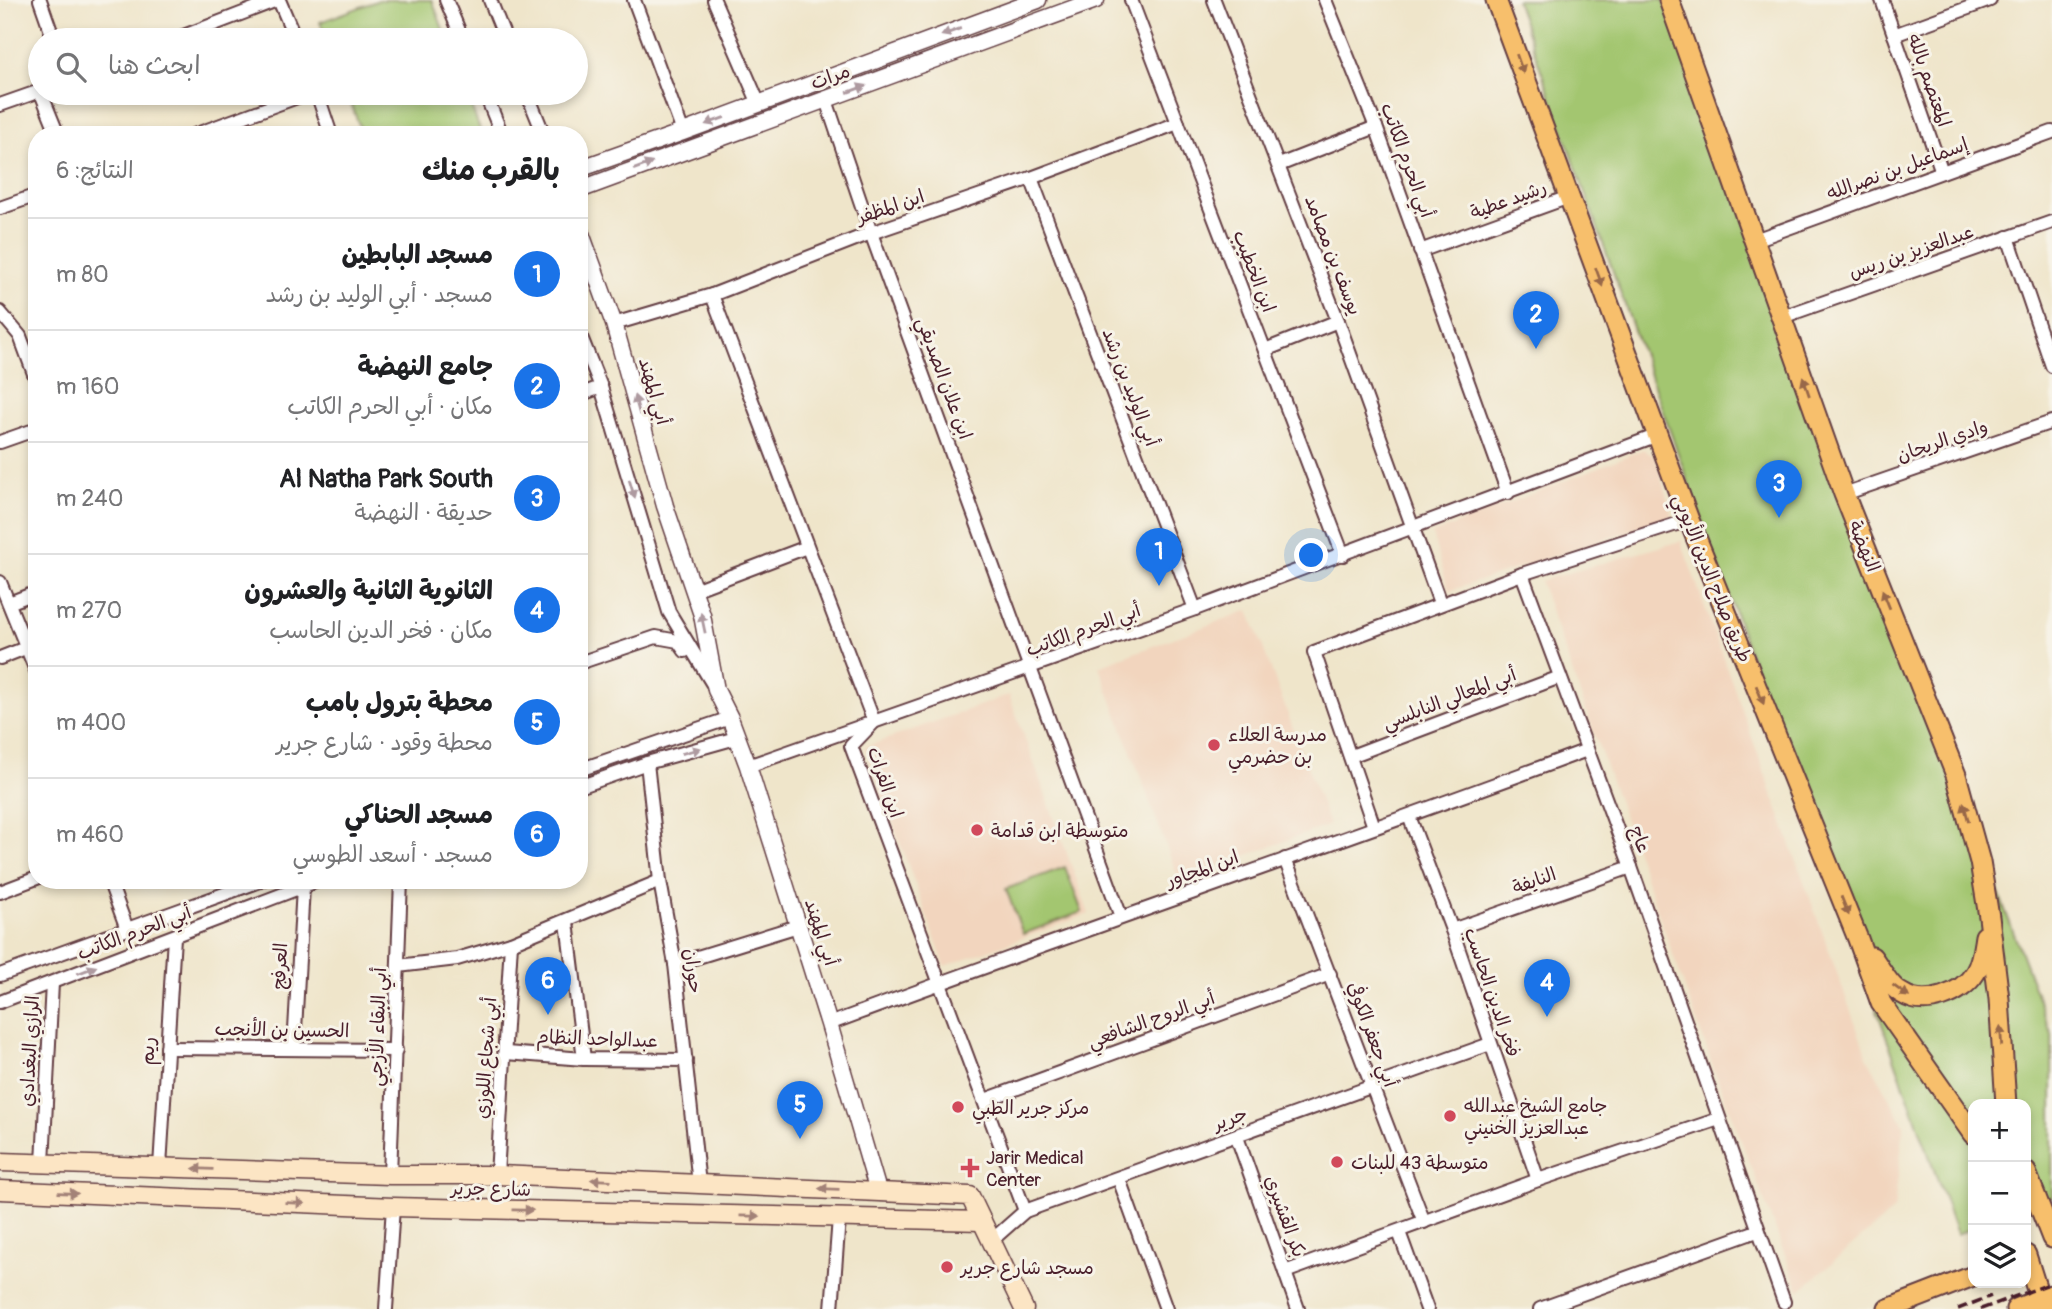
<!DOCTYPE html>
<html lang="ar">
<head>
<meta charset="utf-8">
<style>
  body { margin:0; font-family:Pangolin,"Playpen Sans Arabic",sans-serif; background:#f6f6f6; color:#202124; direction:rtl }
  .controls { position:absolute; right:21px; bottom:21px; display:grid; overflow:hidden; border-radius:14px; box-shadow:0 4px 10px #0003 }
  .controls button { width:63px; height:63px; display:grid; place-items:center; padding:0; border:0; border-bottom:2px solid #e0e0e0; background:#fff; color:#202124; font:35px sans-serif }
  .you { position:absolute; left:1312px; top:556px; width:24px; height:24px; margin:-18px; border:5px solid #fff; border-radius:50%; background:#1a73e8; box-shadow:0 0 0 10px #1a73e833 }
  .badge { display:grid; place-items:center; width:46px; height:46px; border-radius:50%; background:#1a73e8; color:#fff; font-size:23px; font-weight:700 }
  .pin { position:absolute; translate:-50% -58px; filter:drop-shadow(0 2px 4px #0008) }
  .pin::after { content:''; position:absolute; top:37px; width:24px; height:21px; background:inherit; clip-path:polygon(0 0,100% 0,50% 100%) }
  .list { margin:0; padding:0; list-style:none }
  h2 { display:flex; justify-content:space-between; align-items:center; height:91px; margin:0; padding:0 28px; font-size:30px }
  h2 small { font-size:23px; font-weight:400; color:#757577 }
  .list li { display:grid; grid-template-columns:46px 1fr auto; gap:21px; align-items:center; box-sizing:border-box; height:112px; padding:0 28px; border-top:2px solid #e0e0e0 }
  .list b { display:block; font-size:26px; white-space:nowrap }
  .list p { margin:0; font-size:23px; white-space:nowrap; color:#757577 }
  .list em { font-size:23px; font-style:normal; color:#757577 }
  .icon { flex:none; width:38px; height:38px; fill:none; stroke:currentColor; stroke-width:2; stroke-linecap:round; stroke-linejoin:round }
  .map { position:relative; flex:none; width:2052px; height:1309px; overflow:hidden; direction:ltr }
  .search { position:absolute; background:#fff; box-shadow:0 4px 10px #0003; left:28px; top:28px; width:560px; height:77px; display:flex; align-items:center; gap:18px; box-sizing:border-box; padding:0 24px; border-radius:38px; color:#757577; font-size:26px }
  .panel { position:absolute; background:#fff; box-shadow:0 4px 10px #0003; left:28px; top:126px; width:560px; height:763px; border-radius:28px; direction:rtl }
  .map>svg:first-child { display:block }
  .built { fill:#f2d5be }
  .green { fill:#a3c66f; stroke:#76724d; stroke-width:2 }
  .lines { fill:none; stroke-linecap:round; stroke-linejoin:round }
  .minor-casing { stroke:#633d43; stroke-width:16 }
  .tertiary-casing { stroke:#633d43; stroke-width:19 }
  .secondary-casing { stroke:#633d43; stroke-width:21 }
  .primary-casing { stroke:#633d43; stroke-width:23 }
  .minor { stroke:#fff; stroke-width:12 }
  .tertiary { stroke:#fff; stroke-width:16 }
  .secondary { stroke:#fce5c4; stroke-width:18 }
  .primary { stroke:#f7bf6c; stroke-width:19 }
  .rail { stroke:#4a1f2b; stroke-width:3.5; stroke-dasharray:10 5; stroke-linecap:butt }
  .oneway { fill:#ae9aa0 }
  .oneway2 { fill:#986748 }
  .oneway3 { fill:#a38278 }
  .poi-dot { fill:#d1495b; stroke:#f7f3e8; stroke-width:2.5 }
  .labels { text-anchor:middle; stroke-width:6; stroke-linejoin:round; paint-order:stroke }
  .street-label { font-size:19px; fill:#4a1f2b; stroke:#f7f3e8 }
  .poi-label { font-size:19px; fill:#4a1f2b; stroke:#f7f3e8; text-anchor:start }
</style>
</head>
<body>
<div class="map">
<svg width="2052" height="1309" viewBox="0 0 2052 1309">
  <rect width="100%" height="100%" fill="#f7f3e8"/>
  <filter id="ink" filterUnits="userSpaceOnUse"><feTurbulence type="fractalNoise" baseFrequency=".0143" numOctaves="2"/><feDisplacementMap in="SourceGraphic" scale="14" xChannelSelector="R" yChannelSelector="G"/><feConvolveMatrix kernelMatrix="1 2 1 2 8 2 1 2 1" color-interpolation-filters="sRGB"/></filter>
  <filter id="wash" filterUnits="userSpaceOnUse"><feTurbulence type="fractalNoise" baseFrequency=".00686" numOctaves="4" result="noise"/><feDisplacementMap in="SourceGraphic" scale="28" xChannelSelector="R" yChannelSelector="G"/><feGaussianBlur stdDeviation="1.57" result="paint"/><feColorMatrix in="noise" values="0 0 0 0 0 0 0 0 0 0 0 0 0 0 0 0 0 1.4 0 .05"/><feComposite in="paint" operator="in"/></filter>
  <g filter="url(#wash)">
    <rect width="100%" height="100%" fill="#efe5ca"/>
    <!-- built -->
    <g class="built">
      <path d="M1644 449 1655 457 1672 516 1449 591 1432 534Z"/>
      <path d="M1681 541 1868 1059 1904 1125 1894 1210 1799 1291 1712 1064 1540 581Z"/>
      <path d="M1249 610 1329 825 1179 880 1099 666Z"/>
      <path d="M1009 695 1089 914 945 966 865 747Z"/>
    </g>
    <!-- green -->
    <g class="green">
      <path d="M379 0H432L447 40H327L320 22Z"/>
      <path d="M1516 0H1663L2052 1035V1198L2026 1208V1104H1973V1228L1957 1234Z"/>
      <path d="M347 93H466L482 135H363Z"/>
      <path d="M1065 867 1082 912 1023 934 1006 889Z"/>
    </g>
  </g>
  <g filter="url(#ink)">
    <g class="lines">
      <!-- minor casing -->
      <g class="minor-casing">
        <g id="minor">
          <path d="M40 0 54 40"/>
          <path d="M279 0 296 40"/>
          <path d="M446 0 463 40"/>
          <path d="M490 0 506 40"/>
          <path d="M634 0 683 132"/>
          <path d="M714 0 759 104"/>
          <path d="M1131 0 1343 555"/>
          <path d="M1214 0 1338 321 1440 603"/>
          <path d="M1325 0 1376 127 1508 493"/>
          <path d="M1882 0 1942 172"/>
          <path d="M1894 35 1990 0"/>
          <path d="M173 40 277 0"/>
          <path d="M41 93 58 135"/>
          <path d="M317 93 331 135"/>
          <path d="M485 93 502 135"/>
          <path d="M527 93 544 135"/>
          <path d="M826 100 871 233 1121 917"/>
          <path d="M0 105 40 91"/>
          <path d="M194 135 308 93"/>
          <path d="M1279 165 1376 127"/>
          <path d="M1031 178 1195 609"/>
          <path d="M0 208 37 195"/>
          <path d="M2008 237 2052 366"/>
          <path d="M1755 240 2052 132"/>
          <path d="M1420 251 1569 197"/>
          <path d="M712 295 874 722 851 746 1025 1211"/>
          <path d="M0 312 20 336 37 382"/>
          <path d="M1782 317 2052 222"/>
          <path d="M614 324 712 295 871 233 1031 178 1178 123"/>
          <path d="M579 332 601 387 669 612 712 683"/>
          <path d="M1265 350 1338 321"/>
          <path d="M579 395 601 387"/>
          <path d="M0 442 37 429"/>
          <path d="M1844 494 2052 422"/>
          <path d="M1522 574 1631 867 1784 1302"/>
          <path d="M0 582 37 673"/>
          <path d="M694 590 807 547"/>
          <path d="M9 603 37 592"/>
          <path d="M0 658 28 647"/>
          <path d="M579 663 656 637 678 641 685 651"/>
          <path d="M1351 756 1560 677"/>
          <path d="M647 763 660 881 675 964 699 1184"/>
          <path d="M748 766 1195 609 1658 435"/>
          <path d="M579 770 730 718"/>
          <path d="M579 787 647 763 736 738"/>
          <path d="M1409 816 1452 930 1538 1180"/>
          <path d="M1374 827 1314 652 1522 574 1689 520"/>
          <path d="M1285 859 1424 1222"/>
          <path d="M109 880 127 929"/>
          <path d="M0 892 37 878"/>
          <path d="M567 922 584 1059"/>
          <path d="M1452 930 1631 867"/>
          <path d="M675 964 798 926"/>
          <path d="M398 966 457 959 511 943 660 881"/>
          <path d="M0 975 263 880"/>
          <path d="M0 1002 320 880"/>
          <path d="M829 1024C1081 930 1336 844 1587 750"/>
          <path d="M167 1048 396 1050"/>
          <path d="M294 1048 303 887"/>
          <path d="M506 1053 584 1059 686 1060"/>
          <path d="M985 1100 1330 974"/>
          <path d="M1237 1137 1298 1309"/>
          <path d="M43 1163 52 983"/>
          <path d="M160 1167 174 937"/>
          <path d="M390 1175 401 880"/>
          <path d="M497 1175 511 943"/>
          <path d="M1119 1179 1166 1309"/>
          <path d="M1399 1232 1427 1309"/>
          <path d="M991 1241 1025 1211 1490 1044"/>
          <path d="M1285 1272 1538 1180 1719 1119"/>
          <path d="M386 1309 393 1207"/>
          <path d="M832 1309 839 1218"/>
          <path d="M1540 1309 1757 1231"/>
        </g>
      </g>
      <!-- tertiary casing -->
      <g class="tertiary-casing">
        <g id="tertiary">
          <path d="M579 169 683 132 1038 0"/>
          <path d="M579 190 1096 0"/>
          <path d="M579 228 614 324 665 506 702 615 716 690 730 718 748 766 829 1024 878 1191"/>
        </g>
      </g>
      <!-- secondary casing -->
      <g class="secondary-casing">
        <g id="secondary">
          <path d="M0 1162 390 1175H497L970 1196 1024 1309"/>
          <path d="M0 1190 393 1207 982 1221"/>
        </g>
      </g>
      <!-- primary casing -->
      <g class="primary-casing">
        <g id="primary">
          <path d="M1496 0 1689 520 1858 939 1881 1003 1973 1134"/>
          <path d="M1669 0 1844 494 1956 775 1980 862 1989 917 1999 999 2006 1104"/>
          <path d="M1872 957C1881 969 1889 987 1903 994 1925 1008 1962 994 1975 973 1982 962 1983 948 1985 936"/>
          <path d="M2026 1172 2052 1238"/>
          <path d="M2026 1255 2043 1309"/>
          <path d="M1888 1309 1973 1276"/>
          <path d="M2016 1309 2051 1295"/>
        </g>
      </g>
      <!-- minor -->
      <use href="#minor" class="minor"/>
      <!-- tertiary -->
      <use href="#tertiary" class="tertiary"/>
      <!-- secondary -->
      <use href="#secondary" class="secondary"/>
      <!-- primary -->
      <use href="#primary" class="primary"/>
      <!-- rail -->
      <g class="rail">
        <path d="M1958 1309 1991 1296"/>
        <path d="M1981 1309 2052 1283"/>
      </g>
    </g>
    <!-- one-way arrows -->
    <defs><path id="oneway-solid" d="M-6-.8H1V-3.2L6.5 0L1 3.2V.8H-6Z" transform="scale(1.75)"/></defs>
    <g class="oneway">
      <use href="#oneway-solid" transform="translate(951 32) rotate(160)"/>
      <use href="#oneway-solid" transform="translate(857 89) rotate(-20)"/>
      <use href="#oneway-solid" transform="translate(715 121) rotate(160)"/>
      <use href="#oneway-solid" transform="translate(643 166) rotate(-20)"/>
      <use href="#oneway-solid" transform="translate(637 405) rotate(-106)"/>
      <use href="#oneway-solid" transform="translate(632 489) rotate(73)"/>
      <use href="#oneway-solid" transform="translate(703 623) rotate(-102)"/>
      <use href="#oneway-solid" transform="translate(691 751) rotate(-16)"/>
      <use href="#oneway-solid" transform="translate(87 970) rotate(-21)"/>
    </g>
    <g class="oneway2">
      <use href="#oneway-solid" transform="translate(1520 64) rotate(70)"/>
      <use href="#oneway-solid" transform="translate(1599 277) rotate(70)"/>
      <use href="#oneway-solid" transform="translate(1806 386) rotate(-109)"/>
      <use href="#oneway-solid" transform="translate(1886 599) rotate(-112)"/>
      <use href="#oneway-solid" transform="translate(1760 695) rotate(68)"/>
      <use href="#oneway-solid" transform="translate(1966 812) rotate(-105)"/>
      <use href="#oneway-solid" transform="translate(1845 906) rotate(68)"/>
      <use href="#oneway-solid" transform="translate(1901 991) rotate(36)"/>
      <use href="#oneway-solid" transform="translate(2001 1036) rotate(-94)"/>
    </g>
    <g class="oneway3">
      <use href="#oneway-solid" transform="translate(203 1169) rotate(-178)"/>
      <use href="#oneway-solid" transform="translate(601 1180) rotate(-178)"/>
      <use href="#oneway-solid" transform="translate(829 1189) rotate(-178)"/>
      <use href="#oneway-solid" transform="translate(68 1193) rotate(2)"/>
      <use href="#oneway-solid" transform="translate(295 1203) rotate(2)"/>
      <use href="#oneway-solid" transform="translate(523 1210) rotate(1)"/>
      <use href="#oneway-solid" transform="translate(750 1216) rotate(1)"/>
    </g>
  </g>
  <!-- markers -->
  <g class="poi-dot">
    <circle cx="1214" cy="745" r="7"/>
    <circle cx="977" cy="830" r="7"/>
    <circle cx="958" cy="1107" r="7"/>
    <circle cx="1450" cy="1116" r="7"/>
    <circle cx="1337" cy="1162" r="7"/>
    <path d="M966.5 1157.5h7v7h7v7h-7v7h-7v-7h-7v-7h7z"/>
    <circle cx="947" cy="1267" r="7"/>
  </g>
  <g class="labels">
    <!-- street labels -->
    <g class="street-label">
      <text transform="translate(830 76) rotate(-20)" y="7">مرات</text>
      <text transform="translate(1930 80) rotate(71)" y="7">المعتصم بالله</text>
      <text transform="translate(1408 160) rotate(70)" y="7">أبي الحرم الكاتب</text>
      <text transform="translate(1897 168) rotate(-20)" y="7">إسماعيل بن نصرالله</text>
      <text transform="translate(1508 199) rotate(-20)" y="7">رشيد عطية</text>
      <text transform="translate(890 206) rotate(-19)" y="7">ابن المظفر</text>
      <text transform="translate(1911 251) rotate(-19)" y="7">عبدالعزيز بن ريس</text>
      <text transform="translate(1334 255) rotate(69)" y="7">يوسف بن مصامد</text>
      <text transform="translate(1255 271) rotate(69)" y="7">ابن الخطيب</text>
      <text transform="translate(945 378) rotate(70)" y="7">ابن علان الصديقي</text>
      <text transform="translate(1131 387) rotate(69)" y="7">أبي الوليد بن رشد</text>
      <text transform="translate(655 391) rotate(74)" y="7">أبي المهند</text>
      <text transform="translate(1942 440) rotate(-19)" y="7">وادي الريحان</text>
      <text transform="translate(1865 546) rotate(68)" y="7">النهضة</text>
      <text transform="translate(1713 578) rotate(68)" y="7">طريق صلاح الدين الأيوبي</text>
      <text transform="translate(1083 629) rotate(-20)" y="7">أبي الحرم الكاتب</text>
      <text transform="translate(1449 698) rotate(-21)" y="7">أبي المعالي النابلسي</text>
      <text transform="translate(886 782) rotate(71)" y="7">ابن الفرات</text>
      <text transform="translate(1641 839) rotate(70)" y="7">عاج</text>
      <text transform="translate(1202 868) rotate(-20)" y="7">ابن المجاور</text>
      <text transform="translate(1534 880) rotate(-20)" y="7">النايفة</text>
      <text transform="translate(134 932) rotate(-21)" y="7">أبي الحرم الكاتب</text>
      <text transform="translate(822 932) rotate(72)" y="7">أبي المهند</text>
      <text transform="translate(279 966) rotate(-87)" y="7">العرفج</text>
      <text transform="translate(694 970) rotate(82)" y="7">حوران</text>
      <text transform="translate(1493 992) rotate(71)" y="7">فخر الدين الحاسب</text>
      <text transform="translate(1151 1019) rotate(-20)" y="7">أبي الروح الشافعي</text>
      <text transform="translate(377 1027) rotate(-88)" y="7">أبي البقاء الأزجي</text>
      <text transform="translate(282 1029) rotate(1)" y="7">الحسين بن الأنجب</text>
      <text transform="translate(1373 1034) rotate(70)" y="7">أبي جعفر الكوفي</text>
      <text transform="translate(597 1038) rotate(2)" y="7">عبدالواحد النظام</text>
      <text transform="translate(29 1051) rotate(-87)" y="7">الرازي البغدادي</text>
      <text transform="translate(147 1051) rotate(-87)" y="7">ريم</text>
      <text transform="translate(485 1058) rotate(-86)" y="7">أبي شجاع اللوزي</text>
      <text transform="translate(1230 1118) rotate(-20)" y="7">جرير</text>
      <text transform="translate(491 1188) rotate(1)" y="7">شارع جرير</text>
      <text transform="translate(1286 1216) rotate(70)" y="7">بكر القشيري</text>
    </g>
    <!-- poi labels -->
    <g class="poi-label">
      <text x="1228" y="741">مدرسة العلاء<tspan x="1228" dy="22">بن حضرمي</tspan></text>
      <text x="991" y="837">متوسطة ابن قدامة</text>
      <text x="1464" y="1112">جامع الشيخ عبدالله<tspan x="1464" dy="22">عبدالعزيز الخنيني</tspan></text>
      <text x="972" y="1114">مركز جرير الطبي</text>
      <text x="986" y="1164">Jarir Medical<tspan x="986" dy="22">Center</tspan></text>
      <text x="1351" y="1169">متوسطة 43 للبنات</text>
      <text x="961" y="1274">مسجد شارع جرير</text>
    </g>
  </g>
</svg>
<div class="controls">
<button>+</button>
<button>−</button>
<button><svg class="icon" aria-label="layers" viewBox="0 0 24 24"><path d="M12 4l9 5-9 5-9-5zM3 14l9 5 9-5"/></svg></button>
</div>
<div class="you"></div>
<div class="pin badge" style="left:1159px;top:586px">1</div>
<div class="pin badge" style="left:1536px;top:349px">2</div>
<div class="pin badge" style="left:1779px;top:518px">3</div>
<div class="pin badge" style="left:1547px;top:1017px">4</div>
<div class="pin badge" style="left:800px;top:1139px">5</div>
<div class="pin badge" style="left:548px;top:1015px">6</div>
<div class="search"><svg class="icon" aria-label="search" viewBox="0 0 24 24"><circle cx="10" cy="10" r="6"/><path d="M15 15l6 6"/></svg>ابحث هنا</div>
<section class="panel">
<h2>بالقرب منك<small>النتائج: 6</small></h2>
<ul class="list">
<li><span class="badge">1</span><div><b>مسجد البابطين</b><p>مسجد · أبي الوليد بن رشد</p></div><em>80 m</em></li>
<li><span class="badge">2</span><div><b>جامع النهضة</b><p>مكان · أبي الحرم الكاتب</p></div><em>160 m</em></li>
<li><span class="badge">3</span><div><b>Al Natha Park South</b><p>حديقة · النهضة</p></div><em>240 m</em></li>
<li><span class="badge">4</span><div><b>الثانوية الثانية والعشرون</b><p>مكان · فخر الدين الحاسب</p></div><em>270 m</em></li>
<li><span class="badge">5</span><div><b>محطة بترول بامب</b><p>محطة وقود · شارع جرير</p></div><em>400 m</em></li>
<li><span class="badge">6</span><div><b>مسجد الحناكي</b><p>مسجد · أسعد الطوسي</p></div><em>460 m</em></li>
</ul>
</section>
</div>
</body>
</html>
